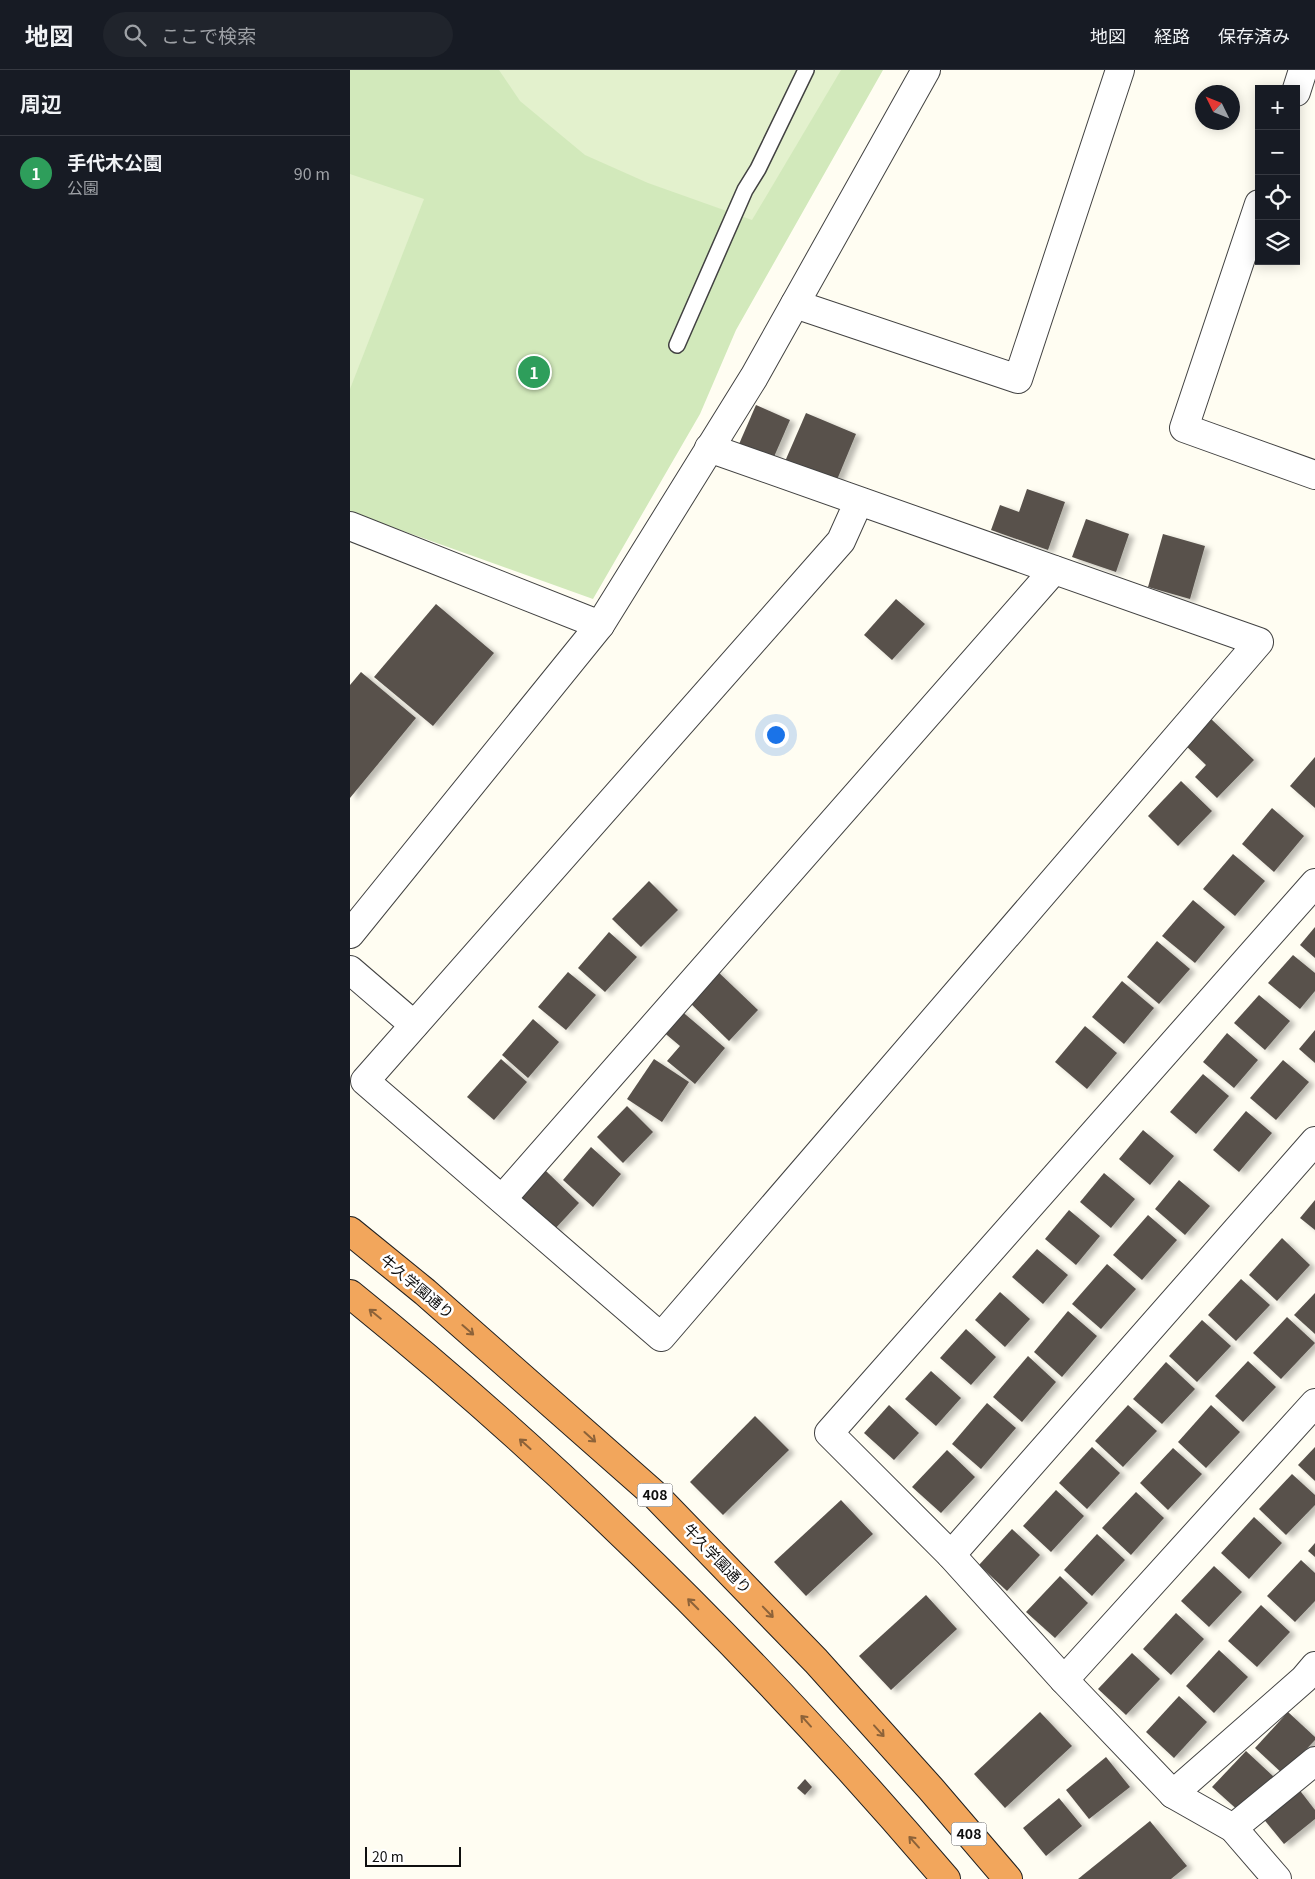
<!DOCTYPE html>
<html lang="ja">
<head>
<meta charset="utf-8">
<style>
  body { margin:0; font-family:Georgia,"Noto Sans JP",serif; background:#20242c; color:#f1f3f6 }
  .controls { position:absolute; right:15px; top:15px; display:grid; overflow:hidden; border-radius:0px; box-shadow:0 2px 12px #0003 }
  .controls button { width:45px; height:45px; display:grid; place-items:center; padding:0; border:0; border-bottom:1px solid #363941; background:#171b24; color:#f1f3f6; font:25px sans-serif }
  .compass { position:absolute; left:845px; top:15px; width:45px; height:45px; border-radius:50%; background:#171b24; box-shadow:0 2px 12px #0003; rotate:313deg }
  .scale { position:absolute; left:15px; bottom:12px; width:96px; box-sizing:border-box; padding-left:5px; border:2px solid #0f0f0f; border-top:0; font-size:14px; line-height:18px; white-space:nowrap; color:#0f0f0f; -webkit-text-stroke:4px #fff; paint-order:stroke }
  .you { position:absolute; left:425px; top:664px; width:18px; height:18px; margin:-12px; border:4px solid #fff; border-radius:50%; background:#1a73e8; box-shadow:0 0 0 8px #1a73e833 }
  .badge { display:grid; place-items:center; width:32px; height:32px; border-radius:50%; background:#da989a; color:#fff; font-size:16px; font-weight:700 }
  .pin { position:absolute; translate:-50% -50%; border:2px solid #fff; box-shadow:0 1px 5px #0006 }
  .list { margin:0; padding:0; list-style:none }
  h2 { display:flex; justify-content:space-between; align-items:center; height:65px; margin:0; padding:0 20px; font-size:21px }
  h2 small { font-size:16px; font-weight:400; color:#9ea1a6 }
  .list li { display:grid; grid-template-columns:32px 1fr auto; gap:15px; align-items:center; box-sizing:border-box; height:75px; padding:0 20px; border-top:1px solid #363941 }
  .list b { display:block; font-size:19px; white-space:nowrap }
  .list p { margin:0; font-size:16px; white-space:nowrap; color:#9ea1a6 }
  .list em { font-size:16px; font-style:normal; color:#9ea1a6 }
  .icon { flex:none; width:28px; height:28px; fill:none; stroke:currentColor; stroke-width:2; stroke-linecap:round; stroke-linejoin:round }
  .map { position:relative; flex:none; width:965px; height:1809px; overflow:hidden }
  header { display:flex; align-items:center; gap:30px; box-sizing:border-box; height:70px; padding:0 25px; background:#171b24; border-bottom:1px solid #363941 }
  header strong { font-size:24px }
  nav { display:flex; gap:28px; margin-inline-start:auto; font-size:18px }
  .search { width:350px; height:45px; background:#20242c; display:flex; align-items:center; gap:12px; box-sizing:border-box; padding:0 18px; border-radius:28px; color:#9ea1a6; font-size:19px }
  main { display:flex }
  aside { flex:1; background:#171b24 }
  .map>svg:first-child { display:block }
  .green { fill:#d2e9bb }
  .pitch { fill:#e3f1cd }
  .building { fill:#58514c; filter:url(#shadow) }
  .lines { fill:none; stroke-linecap:round; stroke-linejoin:round }
  .lane-casing { stroke:#424242; stroke-width:18 }
  .street-casing { stroke:#424242; stroke-width:30 }
  .highway-casing { stroke:#202020; stroke-width:30 }
  .lane { stroke:#fff; stroke-width:15 }
  .street { stroke:#fff; stroke-width:28 }
  .highway { stroke:#f2a65c; stroke-width:28 }
  .oneway { stroke:#8c6239 }
  .labels { text-anchor:middle; stroke-width:5; stroke-linejoin:round; paint-order:stroke }
  .shield { fill:#fff; stroke:#575757; stroke-width:1 }
  .shield-label { font-size:14px; font-weight:bold; fill:#0f0f0f }
  .street-label { font-size:15px; fill:#0f0f0f; stroke:#fff }
</style>
</head>
<body>
<header>
<strong>地図</strong>
<div class="search"><svg class="icon" aria-label="search" viewBox="0 0 24 24"><circle cx="10" cy="10" r="6"/><path d="M15 15l6 6"/></svg>ここで検索</div>
<nav><a>地図</a><a>経路</a><a>保存済み</a></nav>
</header>
<main>
<aside>
<h2>周辺<small></small></h2>
<ul class="list">
<li><span class="badge" style="background:#2e9e5b">1</span><div><b>手代木公園</b><p>公園</p></div><em>90 m</em></li>
</ul>
</aside>
<div class="map">
<svg width="965" height="1809" viewBox="0 0 965 1809">
  <defs>
    <filter id="shadow"><feDropShadow dx="5.5" dy="3" stdDeviation="2.5" flood-color="#0004"/></filter>
  </defs>
  <rect width="100%" height="100%" fill="#fffdf2"/>
  <!-- green -->
  <path class="green" d="M0 0H533L386 260 350 344 243 529 0 442Z"/>
  <!-- pitch -->
  <g class="pitch">
    <path d="M149 0H491L402 150 298 113 235 85 170 31Z"/>
    <path d="M0 104 74 129 0 319Z"/>
  </g>
  <!-- building -->
  <g class="building">
    <path d="M406 335 440 350 420 396 386 381Z"/>
    <path d="M456 343 506 364 484 417 433 396Z"/>
    <path d="M677 419 715 432 698 480 641 460 650 435 669 442Z"/>
    <path d="M736 449 779 464 766 502 722 487Z"/>
    <path d="M813 464 855 476 840 529 798 517Z"/>
    <path d="M546 529 575 554 542 590 514 565Z"/>
    <path d="M86 534 144 583 83 656 24 607Z"/>
    <path d="M11 602 66 648 0 728V615Z"/>
    <path d="M859 647 904 690 867 728 845 707 856 695 834 674Z"/>
    <path d="M965 687V738L940 716Z"/>
    <path d="M831 711 862 741 828 776 798 746Z"/>
    <path d="M922 738 954 766 924 802 892 774Z"/>
    <path d="M883 784 915 811 885 846 853 819Z"/>
    <path d="M299 811 328 840 291 877 262 849Z"/>
    <path d="M843 830 875 857 845 893 812 866Z"/>
    <path d="M965 857V888L950 875Z"/>
    <path d="M259 862 287 887 255 922 228 898Z"/>
    <path d="M807 871 840 899 809 934 777 907Z"/>
    <path d="M943 885 965 903V921L950 939 918 913Z"/>
    <path d="M364 898 408 940 379 971 335 928Z"/>
    <path d="M218 902 246 925 216 960 188 937Z"/>
    <path d="M772 911 804 938 774 974 742 947Z"/>
    <path d="M909 925 940 951 915 980 884 953Z"/>
    <path d="M329 939 375 978 345 1014 317 991 330 976 311 960Z"/>
    <path d="M183 949 209 972 178 1008 152 985Z"/>
    <path d="M735 956 767 983 737 1019 705 992Z"/>
    <path d="M965 960V993L949 979Z"/>
    <path d="M877 963 908 990 884 1018 853 992Z"/>
    <path d="M151 989 177 1012 144 1050 117 1027Z"/>
    <path d="M304 989 339 1012 312 1052 277 1029Z"/>
    <path d="M933 990 959 1012 926 1050 900 1028Z"/>
    <path d="M853 1004 879 1026 846 1064 820 1042Z"/>
    <path d="M277 1036 303 1062 273 1093 247 1067Z"/>
    <path d="M896 1041 922 1063 889 1102 863 1080Z"/>
    <path d="M793 1060 824 1086 800 1115 769 1089Z"/>
    <path d="M241 1077 271 1104 243 1137 213 1110Z"/>
    <path d="M195 1100 229 1133 203 1161 169 1128Z"/>
    <path d="M754 1103 785 1129 761 1158 730 1132Z"/>
    <path d="M829 1110 860 1136 835 1165 805 1139Z"/>
    <path d="M965 1130V1160L950 1148Z"/>
    <path d="M719 1140 750 1166 726 1195 695 1169Z"/>
    <path d="M798 1145 827 1170 792 1210 763 1185Z"/>
    <path d="M932 1168 960 1195 927 1231 899 1205Z"/>
    <path d="M687 1179 718 1205 693 1234 662 1207Z"/>
    <path d="M757 1194 786 1219 751 1259 722 1234Z"/>
    <path d="M891 1209 920 1235 886 1271 858 1245Z"/>
    <path d="M650 1222 680 1249 655 1277 625 1250Z"/>
    <path d="M965 1223V1264L944 1245Z"/>
    <path d="M718 1241 747 1266 712 1307 684 1282Z"/>
    <path d="M937 1247 965 1273 931 1309 903 1283Z"/>
    <path d="M852 1250 881 1276 847 1312 819 1286Z"/>
    <path d="M616 1259 646 1287 621 1315 590 1288Z"/>
    <path d="M678 1286 706 1312 672 1352 643 1327Z"/>
    <path d="M898 1291 926 1317 893 1352 865 1326Z"/>
    <path d="M816 1292 845 1319 812 1354 783 1329Z"/>
    <path d="M581 1301 611 1328 586 1356 555 1329Z"/>
    <path d="M637 1333 666 1358 631 1399 602 1374Z"/>
    <path d="M539 1335 569 1363 544 1390 514 1363Z"/>
    <path d="M778 1335 807 1361 773 1397 745 1371Z"/>
    <path d="M861 1335 890 1362 856 1398 828 1372Z"/>
    <path d="M405 1346 439 1380 373 1445 340 1412Z"/>
    <path d="M742 1377 770 1403 737 1439 709 1413Z"/>
    <path d="M965 1377V1411L948 1395Z"/>
    <path d="M823 1378 852 1404 818 1440 790 1413Z"/>
    <path d="M597 1380 625 1407 591 1443 562 1417Z"/>
    <path d="M942 1404 965 1425V1435L936 1465 909 1439Z"/>
    <path d="M706 1420 734 1446 701 1482 673 1456Z"/>
    <path d="M786 1422 814 1448 781 1485 752 1458Z"/>
    <path d="M491 1430 523 1464 456 1526 424 1492Z"/>
    <path d="M904 1447 932 1473 899 1509 871 1483Z"/>
    <path d="M662 1459 690 1485 657 1521 629 1495Z"/>
    <path d="M747 1464 775 1490 742 1526 714 1500Z"/>
    <path d="M965 1473V1487L958 1481Z"/>
    <path d="M951 1490 965 1503V1531L945 1552 917 1526Z"/>
    <path d="M864 1496 892 1522 859 1557 831 1531Z"/>
    <path d="M710 1506 738 1533 705 1568 676 1542Z"/>
    <path d="M576 1525 607 1559 541 1620 509 1586Z"/>
    <path d="M911 1535 940 1562 907 1597 878 1571Z"/>
    <path d="M826 1543 854 1569 821 1605 793 1579Z"/>
    <path d="M869 1580 898 1607 864 1643 836 1616Z"/>
    <path d="M782 1583 810 1609 776 1645 748 1619Z"/>
    <path d="M829 1626 857 1652 824 1688 796 1662Z"/>
    <path d="M690 1642 722 1676 655 1738 624 1704Z"/>
    <path d="M938 1642 965 1667V1670L933 1704 905 1678Z"/>
    <path d="M896 1681 924 1707 891 1743 862 1717Z"/>
    <path d="M756 1687 780 1717 739 1749 716 1720Z"/>
    <path d="M455 1709 462 1717 455 1725 447 1718Z"/>
    <path d="M948 1718 965 1740V1749L934 1774 912 1747Z"/>
    <path d="M709 1728 732 1756 696 1786 673 1758Z"/>
    <path d="M800 1751 837 1796 821 1809H728Z"/>
  </g>
  <g class="lines">
    <!-- lane casing -->
    <g class="lane-casing">
      <path id="lane" d="M327 275 395 120 408 99 456 0"/>
    </g>
    <!-- street casing -->
    <g class="street-casing">
      <g id="street">
        <path d="M946 22 953 0"/>
        <path d="M909 134 834 358 965 405"/>
        <path d="M445 234 668 309 770 0"/>
        <path d="M359 378 909 572 311 1267 15 1011 491 471 509 431"/>
        <path d="M0 456 250 555"/>
        <path d="M0 864 250 555 404 307 576 0"/>
        <path d="M0 900 64 955"/>
        <path d="M152 1129 704 500"/>
        <path d="M601 1485 965 1071"/>
        <path d="M714 1610 965 1333"/>
        <path d="M823 1724 954 1609 965 1596"/>
        <path d="M883 1758 965 1691"/>
        <path d="M927 1809 883 1758 823 1724 714 1610 601 1485 479 1363 965 813"/>
      </g>
    </g>
    <!-- highway casing -->
    <g class="highway-casing">
      <g id="highway">
        <path d="M0 1161 75 1222 304 1424 466 1591 581 1719 658 1809"/>
        <path d="M0 1224C217 1399 415 1597 596 1809"/>
      </g>
    </g>
    <!-- lane -->
    <use href="#lane" class="lane"/>
    <!-- street -->
    <use href="#street" class="street"/>
    <!-- highway -->
    <use href="#highway" class="highway"/>
  </g>
  <!-- one-way arrows -->
  <defs><path id="oneway-shaft" d="M-6 0H5M1.5-3L5.5 0L1.5 3" fill="none" stroke-width="1.6" stroke-linecap="round" stroke-linejoin="round" transform="scale(1.25)"/></defs>
  <g class="oneway">
    <use href="#oneway-shaft" transform="translate(25 1244) rotate(-141)"/>
    <use href="#oneway-shaft" transform="translate(118 1260) rotate(41)"/>
    <use href="#oneway-shaft" transform="translate(240 1367) rotate(42)"/>
    <use href="#oneway-shaft" transform="translate(175 1374) rotate(-138)"/>
    <use href="#oneway-shaft" transform="translate(343 1534) rotate(-135)"/>
    <use href="#oneway-shaft" transform="translate(418 1542) rotate(46)"/>
    <use href="#oneway-shaft" transform="translate(456 1651) rotate(-132)"/>
    <use href="#oneway-shaft" transform="translate(529 1661) rotate(48)"/>
    <use href="#oneway-shaft" transform="translate(564 1772) rotate(-132)"/>
  </g>
  <g class="labels">
    <!-- shield labels -->
    <g class="shield">
      <rect x="287.5" y="1413.5" width="35" height="23" rx="4"/>
      <rect x="601.5" y="1752.5" width="35" height="23" rx="4"/>
    </g>
    <g class="shield-label">
      <text x="305" y="1430">408</text>
      <text x="619" y="1769">408</text>
    </g>
    <!-- street labels -->
    <g class="street-label">
      <text transform="translate(67 1217) rotate(40)" y="5">牛久学園通り</text>
      <text transform="translate(367 1489) rotate(46)" y="5">牛久学園通り</text>
    </g>
  </g>
</svg>
<div class="controls">
<button>+</button>
<button>−</button>
<button><svg class="icon" aria-label="locate" viewBox="0 0 24 24"><circle cx="12" cy="12" r="6"/><path d="M12 2v4M12 18v4M2 12h4M18 12h4"/></svg></button>
<button><svg class="icon" aria-label="layers" viewBox="0 0 24 24"><path d="M12 4l9 5-9 5-9-5zM3 14l9 5 9-5"/></svg></button>
</div>
<svg class="compass" viewBox="-18 -18 36 36"><path d="M0-13l5 13h-10z" fill="#e53935"/><path d="M0 13l5-13h-10z" fill="#9ea1a6"/></svg>
<div class="scale">20 m</div>
<div class="you"></div>
<div class="pin badge" style="left:184px;top:302px;background:#2e9e5b">1</div>
</div>
</main>
</body>
</html>
